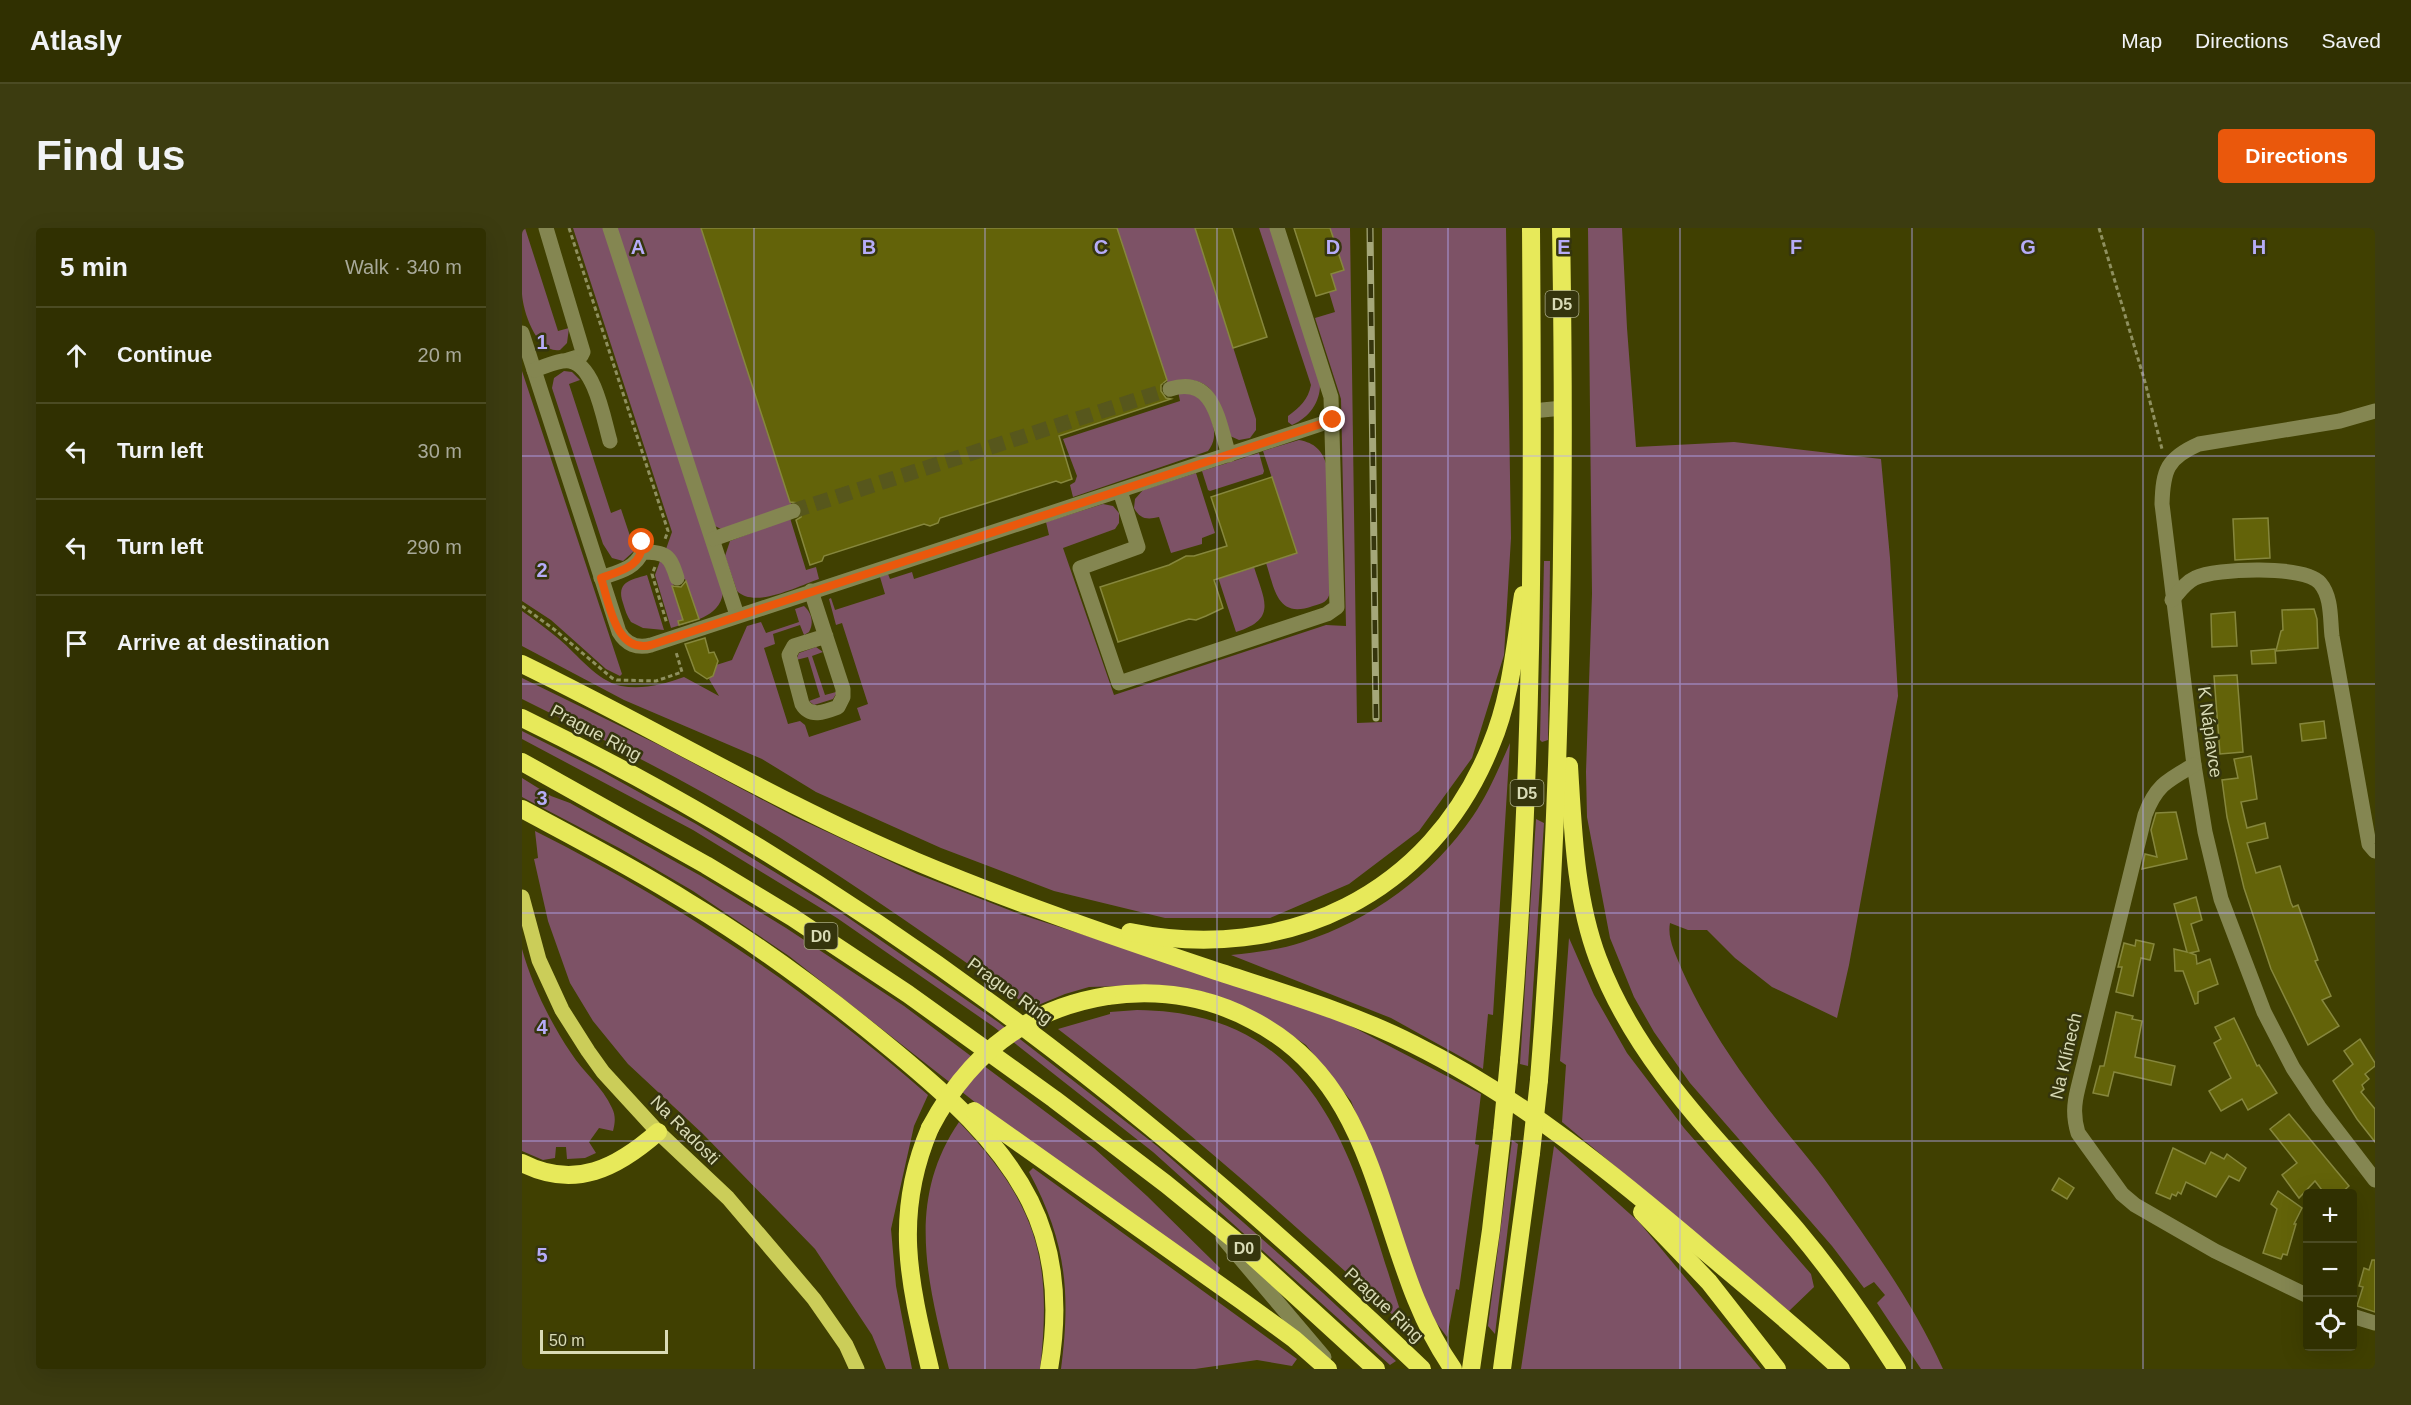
<!DOCTYPE html>
<html lang="en">
<head>
<meta charset="utf-8">
<style>
  body { margin:0; font-family:Helvetica,sans-serif; background:#3c3c10; color:#f1f3f6 }
  .controls { position:absolute; right:18px; bottom:18px; display:grid; overflow:hidden; border-radius:6px; box-shadow:0 6px 24px #0002 }
  .controls button { width:54px; height:54px; display:grid; place-items:center; padding:0; border:0; border-bottom:2px solid #4b4b23; background:#303001; color:#f1f3f6; font:30px sans-serif }
  .scale { position:absolute; left:18px; bottom:15px; width:128px; box-sizing:border-box; padding-left:6px; border:3px solid #d9dbb6; border-top:0; font-size:16px; line-height:21px; white-space:nowrap; color:#d9dbb6; -webkit-text-stroke:4px #35350d; paint-order:stroke }
  .stop { position:absolute; width:18px; height:18px; margin:-14px; border:4px solid #ea580c; border-radius:50%; background:#fff }
  .stop.end { background:#ea580c; border-color:#fff; box-shadow:0 2px 6px #0008 }
  .list { margin:0; padding:0; list-style:none }
  h2 { display:flex; justify-content:space-between; align-items:center; height:78px; margin:0; padding:0 24px; font-size:26px }
  h2 small { font-size:20px; font-weight:400; color:#a8a999 }
  .list li { display:grid; grid-template-columns:39px 1fr auto; gap:18px; align-items:center; box-sizing:border-box; height:96px; padding:0 24px; border-top:2px solid #4b4b23 }
  .list b { display:block; font-size:22px; white-space:nowrap }
  .list em { font-size:20px; font-style:normal; color:#a8a999 }
  .icon { flex:none; width:33px; height:33px; fill:none; stroke:currentColor; stroke-width:2; stroke-linecap:round; stroke-linejoin:round }
  .map { position:relative; flex:none; width:1853px; height:1141px; overflow:hidden; border-radius:6px }
  header { display:flex; align-items:center; gap:36px; box-sizing:border-box; height:84px; padding:0 30px; background:#303001; border-bottom:2px solid #4b4b23 }
  header strong { font-size:28px }
  nav { display:flex; gap:33px; margin-inline-start:auto; font-size:21px }
  .intro { display:flex; align-items:center; justify-content:space-between; box-sizing:border-box; height:144px; padding:0 36px }
  h1 { margin:0; font-size:42px }
  .button { padding:15px 27px; border-radius:6px; background:#ea580c; color:#fff; font-size:21px; font-weight:700 }
  main { display:flex; gap:36px; padding:0 36px }
  aside { flex:1; background:#303001; border-radius:6px; box-shadow:0 6px 24px #0002 }
  .map>svg:first-child { display:block }
  .green { fill:#7d5266 }
  .building { fill:#636309; stroke:#86873d; stroke-width:1.5 }
  .lines { fill:none; stroke-linecap:round; stroke-linejoin:round }
  .minor-tunnel { stroke:#57571c; stroke-width:15; stroke-dasharray:15 8; stroke-linecap:butt }
  .path { stroke:#8f905f; stroke-width:3; stroke-dasharray:4.5 3; stroke-linecap:butt }
  .minor { stroke:#848651; stroke-width:15 }
  .major { stroke:#cbcd59; stroke-width:15 }
  .highway { stroke:#e7e95a; stroke-width:18 }
  .rail-casing { stroke:#a5a779; stroke-width:7 }
  .rail { stroke:#35350d; stroke-width:4.5; stroke-dasharray:14; stroke-linecap:butt }
  .highway-bridge { stroke:#e7e95a; stroke-width:18 }
  .route { stroke:#ea580c; stroke-width:8 }
  .grid { fill:none; stroke:#b6acf8; stroke-width:1.5; stroke-opacity:0.55 }
  .labels { text-anchor:middle; stroke-width:5; stroke-linejoin:round; paint-order:stroke }
  .shield { fill:#35350d; stroke:#a8a983; stroke-width:1.5 }
  .shield-label { font-size:16px; font-weight:bold; fill:#d9dbb6 }
  .street-label { font-size:18px; fill:#d9dbb6; stroke:#35350d }
  .grid-label { font-size:20px; text-anchor:middle; font-weight:bold; fill:#b6acf8; stroke:#35350d; stroke-width:5; stroke-linejoin:round; paint-order:stroke }
</style>
</head>
<body>
<header>
<strong>Atlasly</strong>
<nav><a>Map</a><a>Directions</a><a>Saved</a></nav>
</header>
<div class="intro"><h1>Find us</h1><a class="button">Directions</a></div>
<main>
<aside>
<h2>5 min<small>Walk · 340 m</small></h2>
<ul class="list">
<li><svg class="icon" aria-label="ahead" viewBox="0 0 24 24"><path d="M12 20V5M6 11l6-6 6 6"/></svg><div><b>Continue</b></div><em>20 m</em></li>
<li><svg class="icon" aria-label="left" viewBox="0 0 24 24"><path d="M17 20v-9H6M10 6l-5 5 5 5"/></svg><div><b>Turn left</b></div><em>30 m</em></li>
<li><svg class="icon" aria-label="left" viewBox="0 0 24 24"><path d="M17 20v-9H6M10 6l-5 5 5 5"/></svg><div><b>Turn left</b></div><em>290 m</em></li>
<li><svg class="icon" aria-label="arrive" viewBox="0 0 24 24"><path d="M6 21V4h12l-3 4 3 4H6"/></svg><div><b>Arrive at destination</b></div></li>
</ul>
</aside>
<div class="map">
<svg width="1853" height="1141" viewBox="0 0 1853 1141">
  <rect width="100%" height="100%" fill="#404001"/>
  <!-- green -->
  <g class="green">
    <path d="M0 0H3L36 103 47 100 45 115 38 122C15 126 1 84 0 66 0 44 0 22 0 0Z"/>
    <path d="M51 0H82L201 365C197 390 170 393 149 400L133 347 139 330 151 355 156 377 170 372 163 351H161L144 321 150 304Z"/>
    <path d="M93 0H179L270 278 199 301 193 298Z"/>
    <path d="M595 0H673L734 191V202L728 210 717 212 708 208C695 173 693 141 646 156Z"/>
    <path d="M737 0H749L798 154C799 173 788 189 770 197L766 194V188C778 179 786 172 789 157Z"/>
    <path d="M808 0H828L835 495 860 494V0H984L989 310 982 427 950 530 897 603 827 656 748 690H643L532 663 419 620 294 564 240 531 102 472 0 418V383C13 392 25 401 37 411 55 426 75 453 99 458 121 462 142 456 162 449L197 468 187 451 192 446 191 438 210 432 225 398 239 394 244 405 277 394 273 381 282 378C290 385 292 395 287 404L282 407 278 397 251 406 253 416 242 420 266 496 278 493 283 497 287 509 339 492 335 480 346 476 320 395 314 397 307 371 309 370 313 382 363 366 358 349 366 346 368 351 390 344 392 351 527 307 524 294 581 276 591 278 597 285V295L593 301 541 320 592 467 804 397 824 398 819 171 793 90 813 84 807 64 809 46 821 42Z"/>
    <path d="M1066 0H1100L1105 100 1114 219 1212 214 1359 231 1368 330 1376 468 1327 737 1315 790 1250 759 1213 730 1185 702H1166L1148 695C1145 711 1154 727 1160 742 1184 796 1218 845 1255 892 1272 914 1292 936 1308 959 1349 1017 1392 1076 1421 1141H1399L1355 1075 1363 1067 1352 1054 1342 1060 1310 1018 1168 855 1132 804 1112 769 1088 710 1065 589 1064 544 1070 366Z"/>
    <path d="M0 143 100 446 98 448 84 441 29 392 0 373Z"/>
    <path d="M42 143 50 144 58 152 47 156 89 285 99 281 111 317V324L101 333 90 330 81 316 30 160 32 150Z"/>
    <path d="M656 163 680 169C687 187 700 206 686 223L551 269 548 257 553 254 555 248 541 211 658 173Z"/>
    <path d="M777 212C793 215 800 222 805 238L808 364C806 374 801 375 791 378 755 391 753 362 744 335L775 325 741 223Z"/>
    <path d="M737 225 742 243 741 246 688 263 686 262 680 243Z"/>
    <path d="M674 245 693 305 680 310V316L649 325 637 289C625 292 618 291 612 280L613 271 621 262Z"/>
    <path d="M268 290 284 342 294 339 297 351C276 358 233 381 215 363L203 328 208 313Z"/>
    <path d="M1022 333H1028L1026 512 1020 514 1018 512Z"/>
    <path d="M732 339C742 372 756 391 714 404L694 343 708 347Z"/>
    <path d="M125 347 142 402 121 400 109 394C105 388 103 382 101 375 94 354 108 352 125 347Z"/>
    <path d="M294 419 301 424 290 428 303 467 314 464V466L311 471 292 477 287 473 298 469 286 429 274 432 277 425Z"/>
    <path d="M0 450 137 517 271 588 395 646 497 686 773 775 827 797 959 866 953 916 957 917 937 1062 934 1061 925 1109 901 1077 867 968 829 873 784 817 743 790 686 765 663 760 633 757 567 759 543 766 509 780C426 722 343 663 257 609 174 558 87 514 0 471Z"/>
    <path d="M0 503 79 543 174 596 318 684 476 794 635 918 801 1065 874 1133 868 1137 631 924 472 799 315 690 171 602 0 511Z"/>
    <path d="M988 515 971 787 966 786 961 841 869 790 709 727C733 724 758 722 781 714 849 692 910 648 951 588 966 566 977 540 988 515Z"/>
    <path d="M0 550 29 568 48 575 179 648 264 700 382 778 572 920 625 968 698 1040 696 1045 496 908 267 728 171 663 99 621 0 569Z"/>
    <path d="M1014 591 1022 595 1006 838 998 836Z"/>
    <path d="M13 603C153 673 288 763 406 867L392 898 369 1001 374 1058 390 1141H364L350 1107 293 1021 181 906 106 836 71 793 48 755 26 693 12 631 16 630Z"/>
    <path d="M1047 710 1072 767 1105 825 1162 900 1289 1046 1292 1059 1267 1083 1040 894 1044 837 1038 833Z"/>
    <path d="M0 721C10 757 28 794 49 825 61 844 81 859 90 880 94 888 93 895 91 903L77 900 67 914 74 925 63 930 45 931 44 919H34L33 930 21 932 0 923Z"/>
    <path d="M615 782C803 784 831 937 878 1082V1091L874 1090C765 989 654 891 536 801L588 786V784Z"/>
    <path d="M437 894C514 975 531 1030 518 1141H427C406 1055 383 973 437 894Z"/>
    <path d="M990 912 996 916 973 1106 966 1098Z"/>
    <path d="M1032 918 1117 994 1239 1141H999Z"/>
    <path d="M511 940 775 1131 770 1138 735 1132 673 1141H539C549 1064 544 1013 507 944Z"/>
  </g>
  <!-- building -->
  <g class="building">
    <path d="M179 0H595L645 152 639 157V163L644 170 649 171 537 208 550 251 539 255 534 253 418 290 416 295 408 298 402 296 302 328 300 333 288 337 274 292 279 289 280 280 277 275 268 274Z"/>
    <path d="M673 0H710L745 109 711 120Z"/>
    <path d="M772 0H808L822 42 809 46 814 62 794 68Z"/>
    <path d="M750 249 775 325 692 352 701 380 684 388 674 392 667 391 596 414 578 359 647 337 664 328H672L705 318 689 269Z"/>
    <path d="M1746 290 1748 330 1713 332 1711 291Z"/>
    <path d="M164 353 177 391 157 397 156 393 161 392 150 358 159 359Z"/>
    <path d="M1792 381 1795 391 1796 420 1754 423 1759 403 1761 402 1760 382Z"/>
    <path d="M1713 384 1715 418 1690 419 1689 386Z"/>
    <path d="M183 410 187 425 192 424 196 433 191 448 185 451 173 443 163 416Z"/>
    <path d="M1753 421 1754 435 1730 436 1729 423Z"/>
    <path d="M1715 447 1721 524 1698 526 1692 448Z"/>
    <path d="M1802 493 1804 510 1780 513 1778 496Z"/>
    <path d="M1729 528 1735 571 1719 574 1725 600 1743 595 1746 610 1725 615 1734 645 1758 638 1769 675 1771 679 1776 677 1796 732 1793 733 1809 768 1800 772 1817 798 1786 817 1749 741 1722 660 1705 589 1700 552 1716 550 1712 531Z"/>
    <path d="M1654 584 1665 631 1620 641 1623 626 1635 629 1629 602 1634 585Z"/>
    <path d="M1674 669 1680 692 1669 696 1677 723 1668 725 1674 727 1675 736 1688 731 1696 756 1676 764V775L1673 776 1661 743H1653L1652 721 1665 724 1652 676Z"/>
    <path d="M1614 712 1632 716 1628 732 1619 730 1611 768 1594 764 1600 739H1596L1602 715 1613 718Z"/>
    <path d="M1594 784 1611 788 1610 791 1620 793 1613 829 1653 838 1649 857 1592 844 1586 868 1571 865 1578 838H1582Z"/>
    <path d="M1712 790 1735 838 1737 837 1755 865 1726 882 1720 871 1699 883 1687 863 1709 850 1692 815 1699 811 1693 799Z"/>
    <path d="M1838 811 1853 835V838L1843 846 1847 851 1840 857 1842 861 1839 864 1853 881V914L1835 891 1811 853 1831 836 1822 823Z"/>
    <path d="M1767 886 1827 958 1818 966H1803L1793 953 1777 970 1760 947 1775 935 1748 901Z"/>
    <path d="M1651 920 1683 936 1689 924 1702 931 1705 926 1724 940 1717 953 1707 948 1694 969 1664 954 1659 966 1656 964 1654 968 1650 966 1648 971 1634 965Z"/>
    <path d="M1537 950 1552 960 1545 971 1530 962Z"/>
    <path d="M1756 963 1780 980 1772 996H1774L1765 1027 1761 1026 1759 1031 1741 1025 1755 981 1749 976Z"/>
    <path d="M1850 1032H1853V1084L1835 1078 1841 1059 1837 1058 1842 1040 1847 1042Z"/>
  </g>
  <g class="lines">
    <!-- minor-tunnel -->
    <path class="minor-tunnel" d="M271 283 648 161"/>
    <!-- path -->
    <g class="path">
      <path d="M47 0 146 303 143 311"/>
      <path d="M1577 0 1623 154 1640 221"/>
      <path d="M133 339 130 346 145 396"/>
      <path d="M0 378 33 402 90 450 95 452 134 453 160 444 154 424"/>
    </g>
    <!-- minor -->
    <g class="minor">
      <path d="M24 0 61 124 59 128 46 132"/>
      <path d="M88 0 215 387"/>
      <path d="M0 105 97 404C104 416 115 421 129 417L811 192"/>
      <path d="M12 142C23 139 37 131 48 133 73 137 82 193 88 213"/>
      <path d="M648 161C693 147 696 194 707 227"/>
      <path d="M1010 183 1041 180"/>
      <path d="M1853 183 1818 193 1677 216C1645 230 1641 242 1640 276L1672 537 1683 604 1699 671 1742 784 1771 840 1797 879 1853 952"/>
      <path d="M598 263 616 319 558 340 597 455 805 386 815 379 809 169 755 0"/>
      <path d="M191 311 271 283"/>
      <path d="M79 350C96 344 113 341 120 324 144 324 148 327 155 350"/>
      <path d="M289 363 321 461V469L316 479C303 484 288 490 280 476L267 427 272 418 304 408"/>
      <path d="M1650 372C1657 364 1664 354 1673 350 1694 340 1783 337 1798 355 1810 369 1808 391 1810 408L1847 616 1853 623"/>
      <path d="M1672 537C1646 552 1634 557 1623 587L1556 860C1552 876 1551 888 1556 905L1600 966 1613 977 1693 1023 1786 1068"/>
      <path d="M701 1010 802 1129"/>
      <path d="M1830 1088 1853 1095"/>
    </g>
    <!-- major -->
    <path class="major" d="M0 669 17 732 40 782 66 823 81 844 136 904 206 970 292 1071 324 1117 335 1141"/>
    <!-- highway -->
    <g class="highway">
      <path d="M0 436C132 500 258 576 393 633 488 673 587 707 685 740 754 763 826 783 891 816 1000 870 1095 949 1187 1027 1231 1064 1276 1101 1319 1141"/>
      <path d="M0 490C336 653 632 883 900 1141"/>
      <path d="M0 534 184 637 270 689 386 766 532 871 644 956 714 1013 854 1141"/>
      <path d="M1047 538C1051 602 1053 670 1076 731 1116 838 1201 916 1274 1001 1311 1045 1344 1092 1375 1141"/>
      <path d="M0 581C56 611 112 640 166 674 239 718 307 769 372 823 424 866 477 912 508 973 534 1025 537 1084 527 1141"/>
      <path d="M608 704C763 736 909 667 969 517 989 470 993 417 1001 367"/>
      <path d="M585 768C635 761 685 768 730 792 869 863 851 1028 931 1141"/>
      <path d="M987 832C1012 555 1011 278 1009 0"/>
      <path d="M1017 852C1040 567 1044 286 1039 0"/>
      <path d="M452 883 720 1073 772 1111 806 1141"/>
      <path d="M0 935C53 962 95 940 136 904"/>
      <path d="M1120 984 1187 1054 1255 1141"/>
      <path d="M408 1141C387 1053 371 987 408 900"/>
      <path d="M949 1141 969 1002 980 905"/>
      <path d="M980 1141 1009 925"/>
    </g>
    <!-- rail casing -->
    <g class="rail-casing">
      <path id="rail" d="M848 0 854 490"/>
    </g>
    <!-- rail -->
    <use href="#rail" class="rail"/>
    <!-- highway-bridge -->
    <g class="highway-bridge">
      <path d="M408 900C446 828 503 781 585 768"/>
      <path d="M980 905 987 832"/>
      <path d="M1009 925 1017 852"/>
    </g>
  </g>
  <g class="lines">
    <!-- route -->
    <path class="route" d="M120 314C121 339 98 343 79 350 87 374 93 426 129 417L811 192"/>
  </g>
  <!-- grid -->
  <path class="grid" d="M232 0V1141M463 0V1141M695 0V1141M926 0V1141M1158 0V1141M1390 0V1141M1621 0V1141M0 228H1853M0 456H1853M0 685H1853M0 913H1853"/>
  <g class="labels">
    <!-- shield labels -->
    <g class="shield">
      <rect x="1023.5" y="63" width="33" height="26" rx="4.5"/>
      <rect x="988.5" y="552" width="33" height="26" rx="4.5"/>
      <rect x="282.5" y="695" width="33" height="26" rx="4.5"/>
      <rect x="705.5" y="1007" width="33" height="26" rx="4.5"/>
    </g>
    <g class="shield-label">
      <text x="1040" y="82">D5</text>
      <text x="1005" y="571">D5</text>
      <text x="299" y="714">D0</text>
      <text x="722" y="1026">D0</text>
    </g>
    <!-- street labels -->
    <g class="street-label">
      <text transform="translate(1688 504) rotate(82)" y="6">K Náplavce</text>
      <text transform="translate(74 505) rotate(28)" y="6">Prague Ring</text>
      <text transform="translate(488 763) rotate(36)" y="6">Prague Ring</text>
      <text transform="translate(1544 828) rotate(-77)" y="6">Na Klínech</text>
      <text transform="translate(163 902) rotate(45)" y="6">Na Radosti</text>
      <text transform="translate(862 1077) rotate(43)" y="6">Prague Ring</text>
    </g>
  </g>
  <g class="grid-label">
    <text x="116" y="26">A</text>
    <text x="347" y="26">B</text>
    <text x="579" y="26">C</text>
    <text x="811" y="26">D</text>
    <text x="1042" y="26">E</text>
    <text x="1274" y="26">F</text>
    <text x="1506" y="26">G</text>
    <text x="1737" y="26">H</text>
    <text x="20" y="121">1</text>
    <text x="20" y="349">2</text>
    <text x="20" y="577">3</text>
    <text x="20" y="806">4</text>
    <text x="20" y="1034">5</text>
  </g>
</svg>
<div class="controls">
<button>+</button>
<button>−</button>
<button><svg class="icon" aria-label="locate" viewBox="0 0 24 24"><circle cx="12" cy="12" r="6"/><path d="M12 2v4M12 18v4M2 12h4M18 12h4"/></svg></button>
</div>
<div class="scale">50 m</div>
<div class="stop" style="left:120px;top:314px"></div>
<div class="stop end" style="left:811px;top:192px"></div>
</div>
</main>
</body>
</html>
